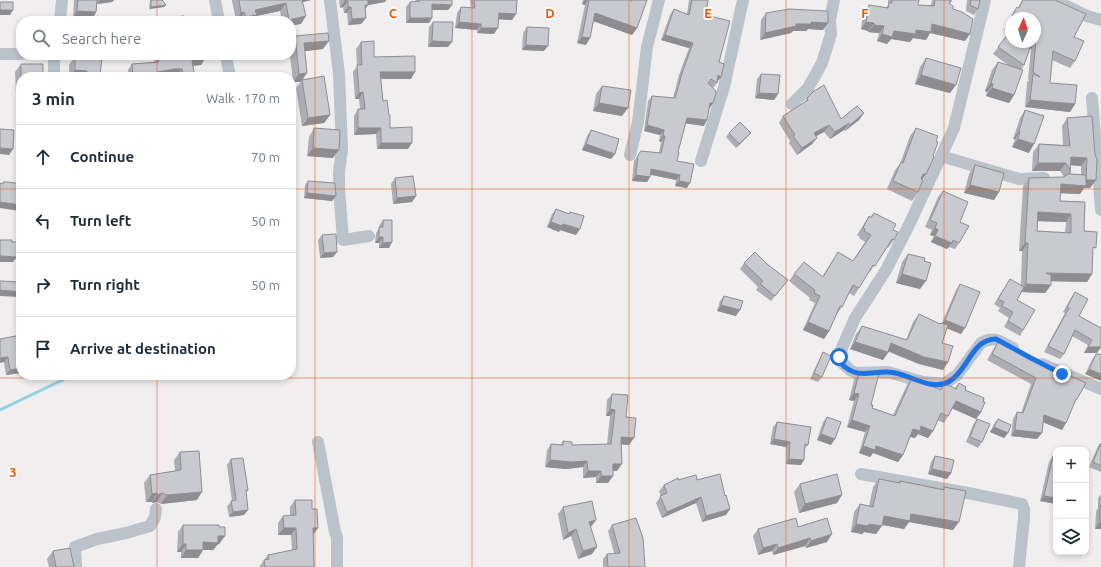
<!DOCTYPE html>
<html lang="en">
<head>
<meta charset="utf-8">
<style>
  body { margin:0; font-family:Ubuntu,sans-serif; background:#f2f2f3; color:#1f2937 }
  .controls { position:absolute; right:12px; bottom:12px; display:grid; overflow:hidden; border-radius:8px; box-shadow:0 2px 6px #0003 }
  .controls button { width:36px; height:36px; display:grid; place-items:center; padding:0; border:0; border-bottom:1px solid #e0e1e3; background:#fff; color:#1f2937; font:20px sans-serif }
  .compass { position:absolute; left:1005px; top:12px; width:36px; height:36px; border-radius:50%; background:#fff; box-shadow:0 2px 6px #0003; rotate:3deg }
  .stop { position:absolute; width:12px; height:12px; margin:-9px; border:3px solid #1a73e8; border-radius:50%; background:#fff }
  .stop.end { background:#1a73e8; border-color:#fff; box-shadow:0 1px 4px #0008 }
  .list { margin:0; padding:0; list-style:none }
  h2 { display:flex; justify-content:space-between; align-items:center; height:52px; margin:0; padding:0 16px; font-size:17px }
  h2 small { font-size:13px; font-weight:400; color:#747a83 }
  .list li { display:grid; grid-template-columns:26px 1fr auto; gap:12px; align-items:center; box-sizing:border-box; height:64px; padding:0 16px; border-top:1px solid #e0e1e3 }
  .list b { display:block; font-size:15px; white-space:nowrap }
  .list em { font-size:13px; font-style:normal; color:#747a83 }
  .icon { flex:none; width:22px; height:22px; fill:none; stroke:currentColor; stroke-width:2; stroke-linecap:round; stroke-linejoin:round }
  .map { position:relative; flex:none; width:1101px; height:567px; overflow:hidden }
  .search { position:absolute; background:#fff; box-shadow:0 2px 6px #0003; left:16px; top:16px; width:280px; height:44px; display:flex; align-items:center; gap:10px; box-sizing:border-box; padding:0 14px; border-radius:16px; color:#747a83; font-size:15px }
  .panel { position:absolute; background:#fff; box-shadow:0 2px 6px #0003; left:16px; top:72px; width:280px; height:308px; border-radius:16px }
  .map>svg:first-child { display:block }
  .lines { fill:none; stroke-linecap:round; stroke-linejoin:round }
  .stream { stroke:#92d3e2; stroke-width:3 }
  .minor { stroke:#bbc2c9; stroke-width:12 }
  .wall { fill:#adaeb3; fill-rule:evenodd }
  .shaded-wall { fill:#8d8d92 }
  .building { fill:#c9cad0; stroke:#8d8d92; fill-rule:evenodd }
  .route { stroke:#1a73e8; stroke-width:5 }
  .grid { fill:none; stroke:#e8590c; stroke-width:1; stroke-opacity:0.55 }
  .grid-label { font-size:13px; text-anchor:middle; font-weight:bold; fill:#e8590c; stroke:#fff; stroke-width:3.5; stroke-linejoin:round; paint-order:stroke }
</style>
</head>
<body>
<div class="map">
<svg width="1101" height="567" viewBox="0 0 1101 567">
  <rect width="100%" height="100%" fill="#f0eeee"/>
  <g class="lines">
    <!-- stream -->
    <path class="stream" d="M0 410 73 375"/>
    <!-- minor -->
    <g class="minor">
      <path d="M215 0 219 21"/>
      <path d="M330 0 339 74 342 150 339 172V189L343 240 369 236"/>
      <path d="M985 0 954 128 909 225 886 270 855 318 842 348 839 360 850 370 856 373 888 372 923 382 944 384 957 375 981 343C995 335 1001 342 1013 348"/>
      <path d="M1054 0 1087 16 1101 20"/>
      <path d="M60 21 62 0"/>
      <path d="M0 54H21"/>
      <path d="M226 55 230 77"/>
      <path d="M54 77V55"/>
      <path d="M1092 98 1097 162 1101 169"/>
      <path d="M792 104 808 88 822 63 831 34 830 21 834 0"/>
      <path d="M630 155 638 122 647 47 659 0"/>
      <path d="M941 156 1019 179 1044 178"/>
      <path d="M701 161 724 87 743 0"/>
      <path d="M1101 172 1099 181 1101 210"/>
      <path d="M1042 364 1101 389"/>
      <path d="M318 442 335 532 337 537V567"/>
      <path d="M861 474 968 493 1022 504 1024 509V518L1019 567"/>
      <path d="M76 567 75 547 97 539 126 533 150 526 155 517 156 509"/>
    </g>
  </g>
  <!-- wall -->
  <g class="wall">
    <path d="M74 0H114L112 2 97 4 96 12 93 18 73 17Z"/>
    <path d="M150 0H162L166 5 164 7 149 9Z"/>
    <path d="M232 0H311L303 2 301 24 291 21H282L280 11 256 16 252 21H239V20H236L232 1Z"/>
    <path d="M339 0H386L385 2 368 5 365 9 366 18 361 24 348 25 347 13H344L343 7 340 8Z"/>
    <path d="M415 0H452V5L448 10H432V18L429 23H406V7L410 2 416 1Z"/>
    <path d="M470 0H517L516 14 512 20 498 19 494 34 477 33V30L455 28 457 13 461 7 471 8Z"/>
    <path d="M583 0H647L637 28 632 35 594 21 586 45 577 43 585 5 582 4Z"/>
    <path d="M689 0H708L706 15 719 62 721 77 717 82V83L713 88 710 108 704 126 686 123 678 152 677 161 687 188 675 186 676 180 651 175 647 182 632 181 634 161 641 151 659 153 661 142 659 141 660 135 644 131 648 101 652 96 673 98 679 75 689 48 661 40 670 15 674 9 687 14Z"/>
    <path d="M888 0H919L918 5H931L932 0H952L951 3 950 2 949 3 953 9 965 41 930 33 926 40 913 38 910 42 891 39 887 44 877 41 879 33 868 32V31L861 29 863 13 869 5 886 8 888 5Z"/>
    <path d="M967 0H980L978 9 974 15 966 11Z"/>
    <path d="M1022 0H1055L1074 37 1075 61 1070 68 1052 60 1050 83 1075 104 1070 112 1025 107 1027 82 1029 80 1028 79 1031 49 1030 48 1024 65 1021 70 1014 95 1009 103 986 96 987 92 985 91 992 70 998 62 1008 65 993 54 1009 33 1004 30 1012 14 1017 7 1018 8ZM1011 18 1035 42H1011Z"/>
    <path d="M766 13 823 30 808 29 806 31H793L791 33 760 40 761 20Z"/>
    <path d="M433 22 448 47H428L429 27Z"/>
    <path d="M527 27 544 51 522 50 523 33Z"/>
    <path d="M295 36 323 49 305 51 302 80 330 115 324 123 302 126 296 88 301 82H293L290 55H291V41Z"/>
    <path d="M361 42 374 57 411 79H381L383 101 389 115 390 128 408 149H377L376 134 354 135V116L358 109H360L359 99H355L353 72 357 66 356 49Z"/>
    <path d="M76 55H102L100 77H69V65Z"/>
    <path d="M152 55H221L219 58 204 60 201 65 193 66 195 77H179L178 74 170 75 157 77H128V70L132 64 154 62Z"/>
    <path d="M926 58 950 93 915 84 920 67Z"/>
    <path d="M21 64V94H16L15 72Z"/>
    <path d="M761 74 778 94 774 100 755 98 757 79Z"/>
    <path d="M602 86 622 116 593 111 596 94Z"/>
    <path d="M807 98 841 119 864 113 859 120 845 131 844 130 830 139 824 132 816 136 812 144 797 155 789 143 790 141 779 123 783 116 803 104Z"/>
    <path d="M1025 110 1029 153 1012 147 1015 139H1013L1020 118Z"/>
    <path d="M1092 116 1096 180 1090 188H1084L1080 194 1060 193V201L1085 202 1084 231 1093 252 1092 274 1087 282 1051 281V285L1045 293 1022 292 1017 300 1023 330 1020 336 1004 327 1009 318 998 311 1000 308 994 304 1010 279 1021 285 1022 251H1019L1023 186 1029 178 1063 177H1064L1060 171H1032L1033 152 1039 144 1063 145 1062 126 1067 118ZM1070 165 1081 166V174H1070ZM1038 221 1066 222 1065 233 1037 231Z"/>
    <path d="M314 128 333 158 307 156 309 137Z"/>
    <path d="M916 128 926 174 922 180 918 192 912 201 887 189 895 170 900 164 910 136Z"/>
    <path d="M591 130 611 159 582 150 587 136Z"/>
    <path d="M729 133H751L736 148 726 137Z"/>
    <path d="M975 165 999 192 994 200 964 193 969 174Z"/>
    <path d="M395 178 416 196 412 202 393 204 391 184Z"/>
    <path d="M308 181 336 196 332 201 304 198 305 185Z"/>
    <path d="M943 191 960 222 959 243 955 249 949 247 947 249 931 242 934 236 930 235 932 230 925 227 938 197Z"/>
    <path d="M556 209 568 214 570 212 576 235 560 230 559 232 547 227 552 214Z"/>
    <path d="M874 213 893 230 894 240 888 248 887 247 869 273V272L854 296 849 293 842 307 837 314 829 331 824 339 803 330 815 303 809 300 810 298 789 281 794 274 822 277 838 252 853 261 865 242 859 238 860 237 857 235 864 224 869 216 870 217Z"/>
    <path d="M383 220 389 248H379V243H375L376 233 379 228V226Z"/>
    <path d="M322 235 337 252 333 257 320 258 318 240Z"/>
    <path d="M908 254 924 261 920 289 896 283 902 262Z"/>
    <path d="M744 263 767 264 788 280 771 301 756 290 758 287 740 269Z"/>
    <path d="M960 284 961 334 947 328 942 343 943 370 919 364 889 352 883 360 850 349 856 334 862 326 906 340 913 322 919 314 940 324 942 323 956 290Z"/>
    <path d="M1075 292 1079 316 1101 328 1097 353H1084L1088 345 1072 336 1064 354 1060 359 1044 352 1065 313 1063 312 1071 298Z"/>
    <path d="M724 296 736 316 717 311 720 301Z"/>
    <path d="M0 339 21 373 6 375Z"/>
    <path d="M999 340 1054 373 1069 378 1070 376 1077 399 1074 404 1062 430 1043 422 1037 439 1011 436 1013 419 1017 412 1021 413 1031 384 987 360Z"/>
    <path d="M823 352 822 377 818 382 810 379 820 358Z"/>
    <path d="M1096 354H1099L1085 374 1092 360Z"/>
    <path d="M859 373 872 408 893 415 907 385 912 378 940 390 943 385 955 388 959 383 965 390 983 402 981 412 976 419 952 408 948 416 944 423 937 420 933 431 928 438 918 434 915 438 910 437 903 455 898 462 873 453 870 457 859 453 865 432 847 427 854 401 849 400 854 380Z"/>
    <path d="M612 394 626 417 629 445 621 444 617 471H613L608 483H596V477L583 478V467L566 469 545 467 547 450 551 444 561 445 563 441 572 445 607 444 610 416H606L607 400Z"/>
    <path d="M827 417 831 445 817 440 823 422Z"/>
    <path d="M977 419 982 442 978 448 966 442 973 425Z"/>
    <path d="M998 419 1008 433 1004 438 990 432 994 424Z"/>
    <path d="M777 422 808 445 805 448 801 465 786 464V447L770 444 773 427Z"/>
    <path d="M1101 443V472L1089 467 1098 446Z"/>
    <path d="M180 452 197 500 161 504 157 502 152 503V502H146L144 483 150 475 175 471 174 460Z"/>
    <path d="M935 456 951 473 947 479 928 474 931 462Z"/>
    <path d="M1053 456 1056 457V504L1040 501 1049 462Z"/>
    <path d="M231 459 248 490 246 493 244 515 229 517 227 506 232 501 227 465Z"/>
    <path d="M879 479 899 483 900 481 943 489 944 487 953 530 909 522 904 529 882 525 876 534 864 532 862 534 851 532 854 512 860 504 869 506 873 487Z"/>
    <path d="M678 480H697L725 496 730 509 726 515 702 522 696 503 662 518 656 503 661 496 659 491 664 485Z"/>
    <path d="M800 484 837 503 799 513 794 492Z"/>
    <path d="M1101 494V529H1095L1096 511 1098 508V498Z"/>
    <path d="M295 500 312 509 318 528 313 535 314 567H259L268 555 292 550 291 535H278V523L283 516 290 515V507Z"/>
    <path d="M563 507 591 527 592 554 578 559 571 536 563 540 558 514Z"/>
    <path d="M183 525 219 527 225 536 219 544H218L213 550H203L198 558H181V552H177L178 532Z"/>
    <path d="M612 525 645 567H603V559L607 554 614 553 608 531Z"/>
    <path d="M798 527 827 542 806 548 805 546 773 555 772 551 758 555 753 536 758 529Z"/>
    <path d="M53 551 74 567H49L47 559Z"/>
  </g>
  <!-- shaded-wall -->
  <g class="shaded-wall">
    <path d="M100 0H114L112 2 97 4Z"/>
    <path d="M299 0H311L296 4Z"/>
    <path d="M368 0H386L385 2 368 5 364 11H360Z"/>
    <path d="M585 0H588L585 5 582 4Z"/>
    <path d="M345 1H348L343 7 340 8Z"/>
    <path d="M286 3 280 11 256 16 252 21H243L246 17 255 10Z"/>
    <path d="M432 4 452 5 448 10H428Z"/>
    <path d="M166 5 164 7 149 9 151 7Z"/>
    <path d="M348 7H351L347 13H344Z"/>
    <path d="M0 10H13L10 15H0Z"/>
    <path d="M77 11 96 12 93 18 73 17Z"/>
    <path d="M244 12 239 20H236L241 13Z"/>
    <path d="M499 13 516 14 512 20 495 19Z"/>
    <path d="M595 13 637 28 632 35 590 20Z"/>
    <path d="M306 16 301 24 291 26V21H289V20Z"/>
    <path d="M366 18 361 24 348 25 352 19Z"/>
    <path d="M410 18H432L429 23H406Z"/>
    <path d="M459 22 481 24 477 30 455 28Z"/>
    <path d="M811 22 828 23 823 30 808 29 806 31H793L791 33 760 40 765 33 796 24Z"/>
    <path d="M866 22 874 23 868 31 861 29Z"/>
    <path d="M932 24 970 34 965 41 930 33 926 40 913 38 910 42 891 39 887 44 877 41 882 34 894 31 916 30Z"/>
    <path d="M874 25 884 26 879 33 868 32Z"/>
    <path d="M481 28H498L494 34 477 33Z"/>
    <path d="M665 35 693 43 689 48 661 40Z"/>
    <path d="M582 37 590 38 586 45 577 43Z"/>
    <path d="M329 41 323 49 298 52 304 43Z"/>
    <path d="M432 41 452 42 448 47H428Z"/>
    <path d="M1035 41H1036L1031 49 1027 48 1031 42H1035Z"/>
    <path d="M526 45 548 46 544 51 522 50Z"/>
    <path d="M204 55H221L219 58 204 60 201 65 188 66 192 61Z"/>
    <path d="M174 69H182L178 74 170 75 157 77H150L153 73Z"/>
    <path d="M75 70 87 71 83 77H70Z"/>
    <path d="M380 72H415L411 79H376Z"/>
    <path d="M307 73 301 82H293L299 74Z"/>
    <path d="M718 75 721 77 717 82 714 81Z"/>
    <path d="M921 75 956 85 950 93 915 84Z"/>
    <path d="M991 83 993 84 987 92 985 91Z"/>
    <path d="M21 86V94H16Z"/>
    <path d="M992 88 1014 95 1009 103 986 96Z"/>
    <path d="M363 92 359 99H355L359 93Z"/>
    <path d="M759 93 778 94 774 100 755 98Z"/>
    <path d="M1030 100 1075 104 1070 112 1025 107Z"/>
    <path d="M599 103 628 108 622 116 593 111Z"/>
    <path d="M710 103H713L710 108H706Z"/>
    <path d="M864 113 859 120 845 131 850 125Z"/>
    <path d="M330 115 324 123 302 126 308 118Z"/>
    <path d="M687 118 707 120 704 126 683 123Z"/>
    <path d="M849 123 844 130 830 139 835 132Z"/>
    <path d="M647 125 664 130 660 135 644 131Z"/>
    <path d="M829 125 824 132 809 140 814 133Z"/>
    <path d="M358 128H381L376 134 354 135Z"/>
    <path d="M1019 131H1020L1015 139H1013Z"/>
    <path d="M751 133 736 148 739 144Z"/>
    <path d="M663 136H665L661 142 659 141Z"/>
    <path d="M817 138 812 144 797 155 802 148Z"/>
    <path d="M1018 139 1034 144 1029 153 1012 147Z"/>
    <path d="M381 143H412L408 149H377Z"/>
    <path d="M586 144 615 154 611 159 582 150Z"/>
    <path d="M0 148 13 149 9 155 0 154Z"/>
    <path d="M313 148 339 150 333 158 307 156Z"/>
    <path d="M1071 157 1087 158 1081 166 1067 165Z"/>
    <path d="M1038 163H1066L1060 171H1032Z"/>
    <path d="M651 169 680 175 676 180 648 174Z"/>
    <path d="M923 174H926L920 183 917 182Z"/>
    <path d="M636 175 650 177 647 182 632 181Z"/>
    <path d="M1086 180H1096L1090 188H1084L1080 194 1055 193 1061 184Z"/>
    <path d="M679 181 690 183 687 188 675 186Z"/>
    <path d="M970 185 999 192 994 200 964 193Z"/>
    <path d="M307 193 336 196 332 201 304 198Z"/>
    <path d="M416 196 412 202 393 204 397 198Z"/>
    <path d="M0 202 21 205V209L20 211 0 208Z"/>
    <path d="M1038 212 1071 214 1066 222 1033 221Z"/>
    <path d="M551 222 563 224 580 229 576 235 560 230 559 232 547 227Z"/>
    <path d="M935 228 938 230 934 236 930 235Z"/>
    <path d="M935 236 952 243 947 249 931 242Z"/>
    <path d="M379 237H383L379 243H375Z"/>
    <path d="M392 242 389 248H379L383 243Z"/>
    <path d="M1025 243H1028L1022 251H1019Z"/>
    <path d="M337 252 333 257 320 258 324 253Z"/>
    <path d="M0 256 17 257 13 262H0Z"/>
    <path d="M1046 273 1092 274 1087 282 1041 281Z"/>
    <path d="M902 274 926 281 920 289 896 283Z"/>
    <path d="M1026 284 1051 285 1045 293 1021 292Z"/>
    <path d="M0 290 21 292V295L20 297 0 296Z"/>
    <path d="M721 305 740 310 736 316 717 311Z"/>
    <path d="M945 320 965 328 961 334 941 326Z"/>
    <path d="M808 322 829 331 824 339 803 330Z"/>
    <path d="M855 342 888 352 883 360 850 349Z"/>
    <path d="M891 343 948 362 943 370 919 364 886 350Z"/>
    <path d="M1088 347H1101L1097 353H1084Z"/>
    <path d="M8 357 4 362 0 363V358Z"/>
    <path d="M21 368V373L6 375 10 370Z"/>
    <path d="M1089 369 1101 374V381L1085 374Z"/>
    <path d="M854 393 859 394 854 401 849 400Z"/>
    <path d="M956 401 981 412 976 419 951 408Z"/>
    <path d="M610 409 615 410 610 416H606Z"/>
    <path d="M1044 415 1066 423 1062 430 1040 421Z"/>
    <path d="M852 420 870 426 865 432 847 427Z"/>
    <path d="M921 426 933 431 928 438 918 434 915 438 908 436 913 429Z"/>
    <path d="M994 427 1008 433 1004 438 990 432Z"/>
    <path d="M1015 430 1042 433 1037 439 1011 436Z"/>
    <path d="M821 434 835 439 831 445 817 440Z"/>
    <path d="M621 437 634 438 629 445 616 444Z"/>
    <path d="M774 439 790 442 786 447 770 444Z"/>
    <path d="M863 446H876L903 455 898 462 873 453 870 457 859 453Z"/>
    <path d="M789 459 804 460 801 465 786 464Z"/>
    <path d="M550 460 587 461 583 467 566 469 545 467Z"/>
    <path d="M613 464H622L617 471H608Z"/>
    <path d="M932 469 951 473 947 479 928 474Z"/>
    <path d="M588 471H601L596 477 583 478Z"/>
    <path d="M601 476H613L608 483H596Z"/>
    <path d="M202 492 197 500 161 504 167 495Z"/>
    <path d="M157 493 152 502H146L152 494Z"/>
    <path d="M162 493 157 502 152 503 157 495Z"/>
    <path d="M842 495 837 503 799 513 805 504Z"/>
    <path d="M1044 496 1056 498V504L1040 501Z"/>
    <path d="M701 497 696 503 662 518 667 512Z"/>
    <path d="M730 509 726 515 702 522 706 516Z"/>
    <path d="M248 510 244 515 229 517 233 512Z"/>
    <path d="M911 514 959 522 953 530 909 522 904 529 878 524 884 516Z"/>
    <path d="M596 520 591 527 589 522Z"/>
    <path d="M1099 523H1101V529H1095Z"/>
    <path d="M856 524H869L882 526 876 534 864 532 862 534 851 532Z"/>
    <path d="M284 528H296L291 535H278Z"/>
    <path d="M313 528H318L312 536Z"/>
    <path d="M576 529 571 536 563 540 568 533Z"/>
    <path d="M832 534 827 542 806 548 811 541Z"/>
    <path d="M218 536H225L219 544H218L213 550H198L203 542Z"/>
    <path d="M810 538 805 546 773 555 778 548Z"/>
    <path d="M183 544H186L181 552H177Z"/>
    <path d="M777 544 772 551 758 555 763 548Z"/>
    <path d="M597 547 592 554 578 559 583 551Z"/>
    <path d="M186 550H203L198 558H181Z"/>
  </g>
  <!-- building -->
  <g class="building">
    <path d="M78 0H97L96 12 77 11Z"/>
    <path d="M151 0H162L166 5 151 7Z"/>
    <path d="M239 0H302L306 16 289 20 286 3 255 10 257 15 246 17 244 12 241 13Z"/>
    <path d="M344 0H368V5H365L366 18 352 19 351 7H348V1H345Z"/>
    <path d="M420 0H452V5L432 4V18H410V2L420 1Z"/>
    <path d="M474 0H517L516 14 499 13 498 28H481V24L459 22 461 7 475 8Z"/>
    <path d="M589 0H630L632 1V0H647L637 28 595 13 590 38 582 37Z"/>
    <path d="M692 0H708L706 15 730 21 719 62 724 64 721 77 718 75 717 83 711 79 708 83 716 91V93L713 103H710L707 120 687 118 678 152H679L677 161 694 164 690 183 679 181 680 175 651 169 650 177 636 175 638 155 641 151 661 153 665 136H663L664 130 647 125 652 96 675 98 683 70 693 43 665 35 674 9 689 15Z"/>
    <path d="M892 0H919L918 5 934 6 935 0H951L949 3 953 6V9L962 12 973 19 970 34 932 24 931 32 916 30V34L894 31 892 37 882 34 884 26 874 25V23L866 22 869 5 888 8 889 3H892Z"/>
    <path d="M971 0H980L978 9 970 5Z"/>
    <path d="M1023 0H1055L1086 14 1074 37 1084 41 1075 61 1053 51 1050 83 1077 85 1075 104 1030 100 1033 74 1040 77 1033 72 1036 41H1035V18H1011L1017 7 1019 8Z"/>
    <rect x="0" y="2" width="13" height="8"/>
    <path d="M789 9 828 11V23L811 22V24H796V26L765 33 766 13Z"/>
    <path d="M184 16 185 21H173H176L175 17Z"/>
    <path d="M1011 19V24L1009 23Z"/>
    <path d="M433 22H453L452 42 432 41Z"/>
    <path d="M527 27 549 28 548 46 526 45Z"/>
    <path d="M1011 30V42H1032L1024 65 998 47Z"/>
    <path d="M328 33 329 41 304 43 307 73 299 74 295 36Z"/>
    <path d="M374 41V57L415 56V72H380L383 101 387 100 389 115H390V128L412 127V143H381V128H358V109H365L363 92 359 93 357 65H362L361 42Z"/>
    <path d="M77 55H102L100 77H87V71L75 70V56H77Z"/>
    <path d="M157 55H204L205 59 192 61 195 77H184L182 69H174L153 73V77H133L132 64 159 62Z"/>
    <path d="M926 58 961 68 956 85 921 75Z"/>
    <path d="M998 62 1023 70 1014 95 992 88 993 84 991 83Z"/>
    <path d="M21 64H43V76H49V77H21V86Z"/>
    <path d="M761 74 780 75 778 94 759 93Z"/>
    <path d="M324 76 330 115 308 118 302 80Z"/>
    <path d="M824 85 841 119 857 106 864 113 850 125 849 123 835 132 829 125 814 133 817 138 802 148 793 136 795 135 783 116 808 100 807 98 814 91Z"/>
    <path d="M602 86 631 90 628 108 599 103Z"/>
    <path d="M1025 110 1044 116 1034 144 1018 139 1020 131H1019Z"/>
    <path d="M1092 116 1095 155 1097 159 1096 180H1086L1087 158 1071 157 1070 174 1086 175V186L1061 184 1060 201 1085 202 1084 231 1097 232 1096 248 1093 247 1092 274 1046 273 1051 275V285L1026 284 1028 243H1025L1029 178 1063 177 1069 174 1070 169 1066 163H1038L1039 144 1070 146 1067 118ZM1038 212 1071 214V233L1037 231Z"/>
    <path d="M740 122 751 133 739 144 729 133Z"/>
    <path d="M314 128 340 130 339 150 313 148Z"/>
    <path d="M916 128 938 136 936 141 938 142 933 156 934 157 926 174H923L921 179 923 180 918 192 893 181 901 162 903 163Z"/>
    <path d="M0 129 14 130 13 149 0 148Z"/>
    <path d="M591 130 619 139 615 154 586 144Z"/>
    <path d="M975 165 1004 173 999 192 970 185Z"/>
    <path d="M413 176 416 196 397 198 395 178Z"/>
    <path d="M308 181 335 183 336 196 307 193Z"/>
    <path d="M3 182H8L21 184V205L0 202V183L3 184Z"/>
    <path d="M943 191 968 202 960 222 969 226 959 243 953 240 952 243 935 236 938 230 935 228 937 223 930 220Z"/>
    <path d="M556 209 569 214 570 212 584 216 580 229 563 224 562 226 551 222Z"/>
    <path d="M874 213 896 224 893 230 898 232 894 240 892 239 875 266 873 265 859 288 853 285 842 307 840 306 829 331 808 322 820 296 814 293 815 290 794 274 804 262 823 277 838 252 853 261 871 235 864 231 865 229 863 228 869 216 871 218Z"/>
    <path d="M383 220H392V242L383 243V237H379V227H383Z"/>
    <path d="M336 234 337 252 324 253 322 235Z"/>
    <path d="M0 240H12V242H17V257L0 256Z"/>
    <path d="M755 252 767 264 788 280 775 296 760 284 763 281 744 263Z"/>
    <path d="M908 254 925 258 924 261 931 263 926 281 902 274Z"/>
    <path d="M1010 279 1024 287 1017 300 1035 310 1023 330 1008 321 1013 312 1002 306 1004 302 998 299Z"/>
    <path d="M0 281 21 282V292L0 290Z"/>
    <path d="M960 284 980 292 965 328 945 320Z"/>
    <path d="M1075 292 1088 299 1079 316 1101 328V347H1088L1092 340 1075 330 1064 354 1048 346 1069 308 1067 307Z"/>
    <path d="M724 296 743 301 740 310 721 305Z"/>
    <path d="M919 314 940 324 941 323 948 325 942 343 953 346 948 362 924 357 891 343 888 352 855 342 862 326 907 340Z"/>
    <path d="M21 335V368L10 370 8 357 0 358V339Z"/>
    <path d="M999 340 1055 369 1054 373 1069 378 1070 376 1086 383 1077 399H1076L1066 423 1044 415 1042 433 1015 430 1017 412 1023 413 1036 378 992 354Z"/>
    <path d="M823 352 831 356 822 377 814 373Z"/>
    <path d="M1096 354H1099L1101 355V374L1089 369Z"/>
    <path d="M859 373H879L871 405H873L872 408 895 416 912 378 941 390 943 385H948L956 389 959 383 966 387 965 390 984 398 983 402H985L981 412 956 401 948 416 941 413 933 431 921 426 920 431 913 429 903 455 876 446 875 450 863 446 870 426 852 420 859 394 854 393Z"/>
    <path d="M612 394 628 395 626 417 636 418 634 438 621 437 622 464H613V476H601V471H588L587 461 571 462 550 460 551 444 563 445V441L572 442V445L611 444 615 410 610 409Z"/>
    <path d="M827 417 841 422 835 439 821 434Z"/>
    <path d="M977 419 990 424 982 442 970 437Z"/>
    <path d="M998 419 1011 425 1008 433 994 427Z"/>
    <path d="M777 422 811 427 808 445 805 444 804 460 789 459 790 442 774 439Z"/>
    <path d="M1101 443V466L1093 462Z"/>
    <path d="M199 451 202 492 167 495 162 493 157 495V493L152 494 150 475 181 470 180 452Z"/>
    <path d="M935 456 954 460 951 473 932 469Z"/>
    <path d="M1053 456 1056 457V498L1044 496Z"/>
    <path d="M243 458 248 490H246L248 510 233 512 231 501 236 500 231 459Z"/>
    <path d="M720 474 725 496 726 495 730 509 706 516 701 497 667 512 660 496 667 493 664 485 678 478V480L696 475 697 480Z"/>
    <path d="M837 474 842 495 805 504 800 484Z"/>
    <path d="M879 479 900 483V481L920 485 944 490V487L966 491 959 522 911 514 910 521 884 516 882 526 869 524 868 526 856 524 860 504 873 507Z"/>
    <path d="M295 500H312V509H317L318 528H313L314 567H265L264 560 269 559 268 555 297 549 296 528H284L283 516 296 515Z"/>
    <path d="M592 501 596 520 589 522 597 547 583 551 576 529 568 533 563 507Z"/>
    <path d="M1100 505H1101V523H1099Z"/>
    <path d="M636 518 643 538 645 567H608L607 554 620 553 612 525Z"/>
    <path d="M796 518 798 527 827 518 832 534 811 541 810 538 778 548 777 544 763 548 758 529Z"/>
    <path d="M183 525H219V527H225V536H218V543L203 542V550H186V544H183Z"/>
    <path d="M70 548 74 567H56L53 551Z"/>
  </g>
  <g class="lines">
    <!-- route -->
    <path class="route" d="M839 357C839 364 848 370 854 372 864 376 877 371 888 372 908 372 930 393 950 381 968 370 972 339 996 339L1029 357 1062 374"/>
  </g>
  <!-- grid -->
  <path class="grid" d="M157 0V21M315 0V567M472 0V567M629 0V567M786 0V567M944 0V567M157 55V77M0 189H21M291 189H1101M157 375V567M0 378H1101"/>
  <g class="grid-label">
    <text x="393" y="18">C</text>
    <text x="550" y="18">D</text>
    <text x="708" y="18">E</text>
    <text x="865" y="18">F</text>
    <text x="13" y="477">3</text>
  </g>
</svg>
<div class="controls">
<button>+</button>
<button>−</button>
<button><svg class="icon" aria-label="layers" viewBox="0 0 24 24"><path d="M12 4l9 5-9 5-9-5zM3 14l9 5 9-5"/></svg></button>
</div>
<svg class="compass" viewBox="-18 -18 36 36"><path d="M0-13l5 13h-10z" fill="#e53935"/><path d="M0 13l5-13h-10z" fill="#747a83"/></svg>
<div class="stop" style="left:839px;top:357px"></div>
<div class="stop end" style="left:1062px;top:374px"></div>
<div class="search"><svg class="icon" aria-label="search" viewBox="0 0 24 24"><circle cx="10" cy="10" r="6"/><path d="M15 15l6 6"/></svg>Search here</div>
<section class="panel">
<h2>3 min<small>Walk · 170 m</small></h2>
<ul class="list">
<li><svg class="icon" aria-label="ahead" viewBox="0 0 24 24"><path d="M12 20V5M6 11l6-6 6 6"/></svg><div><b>Continue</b></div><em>70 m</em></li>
<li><svg class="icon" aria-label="left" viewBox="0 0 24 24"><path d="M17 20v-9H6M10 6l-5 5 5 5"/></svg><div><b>Turn left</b></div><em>50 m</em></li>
<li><svg class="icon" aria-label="right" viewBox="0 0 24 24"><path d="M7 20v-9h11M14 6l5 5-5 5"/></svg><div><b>Turn right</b></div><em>50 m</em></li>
<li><svg class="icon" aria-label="arrive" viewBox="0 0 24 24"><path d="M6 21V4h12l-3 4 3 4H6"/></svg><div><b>Arrive at destination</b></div></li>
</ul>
</section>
</div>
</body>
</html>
